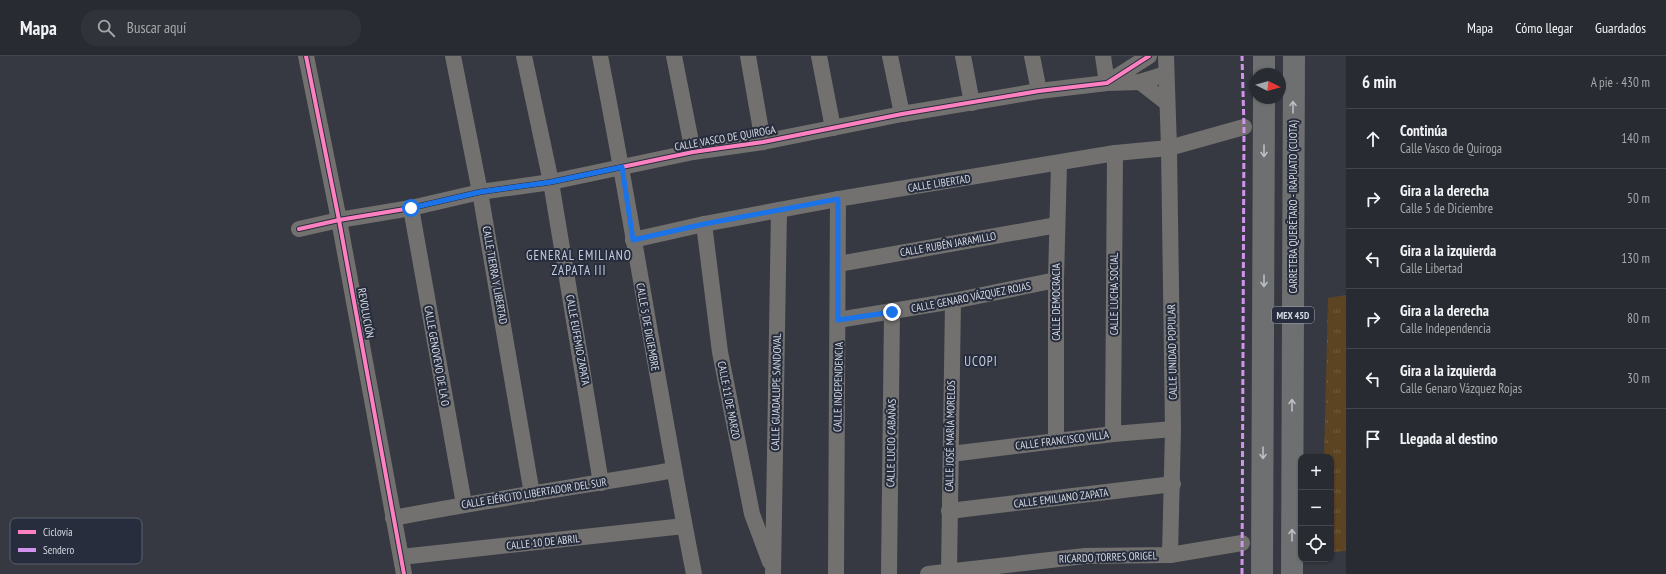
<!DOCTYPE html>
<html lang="es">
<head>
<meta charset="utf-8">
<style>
  body { margin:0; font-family:"PT Sans Narrow",sans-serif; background:#303339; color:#f1f3f6 }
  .controls { position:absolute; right:12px; bottom:12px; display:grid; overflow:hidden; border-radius:8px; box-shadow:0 1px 3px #0004 }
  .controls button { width:36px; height:36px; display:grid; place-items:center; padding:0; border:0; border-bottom:1px solid #44474d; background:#282b31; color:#f1f3f6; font:20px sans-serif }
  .compass { position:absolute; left:1250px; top:12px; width:36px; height:36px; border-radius:50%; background:#282b31; box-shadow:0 1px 3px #0004; rotate:96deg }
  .stop { position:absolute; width:12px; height:12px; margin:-9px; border:3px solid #1a73e8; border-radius:50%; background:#fff }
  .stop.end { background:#1a73e8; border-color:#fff; box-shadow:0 1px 4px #0008 }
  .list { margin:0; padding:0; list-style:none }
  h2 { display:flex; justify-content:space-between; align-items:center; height:52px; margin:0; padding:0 16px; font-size:17px }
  h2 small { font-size:13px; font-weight:400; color:#a5a7ab }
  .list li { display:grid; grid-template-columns:26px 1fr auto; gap:12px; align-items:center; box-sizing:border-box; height:60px; padding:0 16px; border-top:1px solid #44474d }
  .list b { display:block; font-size:15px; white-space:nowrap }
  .list p { margin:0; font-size:13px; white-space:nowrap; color:#a5a7ab }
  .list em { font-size:13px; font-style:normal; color:#a5a7ab }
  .icon { flex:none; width:22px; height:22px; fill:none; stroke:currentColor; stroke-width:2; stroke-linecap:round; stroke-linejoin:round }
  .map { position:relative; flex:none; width:1346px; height:518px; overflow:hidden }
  header { display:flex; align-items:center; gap:24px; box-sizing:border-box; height:56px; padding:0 20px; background:#282b31; border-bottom:1px solid #44474d }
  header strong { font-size:19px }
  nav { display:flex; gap:22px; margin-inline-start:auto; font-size:14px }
  .search { width:280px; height:36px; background:#303339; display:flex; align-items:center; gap:10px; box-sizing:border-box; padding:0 14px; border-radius:16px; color:#a5a7ab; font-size:15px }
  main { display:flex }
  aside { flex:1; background:#282b31 }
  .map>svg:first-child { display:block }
  .park { fill:url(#park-tufts) }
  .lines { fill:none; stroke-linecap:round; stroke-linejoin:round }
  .minor { stroke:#727170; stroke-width:16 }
  .highway { stroke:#6e6f70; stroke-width:22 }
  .quiet { stroke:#d193ec; stroke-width:3; stroke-dasharray:6 3; stroke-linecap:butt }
  .cycleway-casing { stroke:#272d3c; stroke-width:6 }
  .cycleway { stroke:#ff80c0; stroke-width:4 }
  .oneway { stroke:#bbbec6 }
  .route { stroke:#1a73e8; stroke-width:5 }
  .labels { text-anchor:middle; stroke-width:4; stroke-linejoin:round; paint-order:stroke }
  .shield { fill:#272d3c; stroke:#a1a5b1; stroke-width:1 }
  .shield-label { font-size:10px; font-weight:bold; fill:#d5d9e3 }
  .street-label { font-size:11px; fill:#d5d9e3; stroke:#272d3c }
  .quarter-label { font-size:13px; letter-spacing:1px; fill:#c6cee1; stroke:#272d3c }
  .key { fill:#272d3c; stroke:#5b616e; stroke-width:1 }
  .key-label { font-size:11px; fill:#d5d9e3 }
</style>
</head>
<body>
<header>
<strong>Mapa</strong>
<div class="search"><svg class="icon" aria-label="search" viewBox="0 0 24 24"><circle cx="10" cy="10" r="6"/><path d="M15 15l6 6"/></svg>Buscar aquí</div>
<nav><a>Mapa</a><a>Cómo llegar</a><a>Guardados</a></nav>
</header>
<main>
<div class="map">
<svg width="1346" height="518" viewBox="0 0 1346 518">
  <defs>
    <pattern id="park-tufts" width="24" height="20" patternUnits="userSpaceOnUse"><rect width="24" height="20" fill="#5c4322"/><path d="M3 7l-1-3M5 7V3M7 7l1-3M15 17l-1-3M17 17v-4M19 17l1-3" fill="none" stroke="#725e42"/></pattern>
  </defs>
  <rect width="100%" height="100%" fill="#363941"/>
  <!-- park -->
  <path class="park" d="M1346 239V495L1331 496V401H1324L1328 242Z"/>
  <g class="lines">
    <!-- minor -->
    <g class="minor">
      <path d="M306 0 339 164 404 518"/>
      <path d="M453 0 480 136 532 438"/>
      <path d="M524 0 551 126 601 427"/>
      <path d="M600 0C634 172 660 346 694 518"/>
      <path d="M674 0 693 96"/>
      <path d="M748 0 763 86"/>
      <path d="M819 0 833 72"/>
      <path d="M890 0 902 58"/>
      <path d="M963 0 972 47"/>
      <path d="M1032 0 1039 35"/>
      <path d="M1103 0 1107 27"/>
      <path d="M1166 0 1169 92 1173 373 1170 499"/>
      <path d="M1140 26 1167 47"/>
      <path d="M1107 27 1140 26 1166 18"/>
      <path d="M411 152 464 448"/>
      <path d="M704 168 720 296 752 458 770 506"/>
      <path d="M299 173 339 164 411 152 480 136 551 126 693 96 763 86 902 58 1039 35 1107 27 1149 0"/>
      <path d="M633 184 704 168 838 143 1115 97 1169 92 1244 71"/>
      <path d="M838 208 1057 169"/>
      <path d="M838 264 953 245 1056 224"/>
      <path d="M1113 378 1115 97"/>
      <path d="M1056 385V224L1059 107"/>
      <path d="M951 398 1113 378 1173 373"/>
      <path d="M949 455 1173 428"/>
      <path d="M393 462C487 444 581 430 674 414"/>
      <path d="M401 501 684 470"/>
      <path d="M949 516 953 245"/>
      <path d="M773 518 779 154"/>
      <path d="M836 518 838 143"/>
      <path d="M889 518 892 256"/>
      <path d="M928 518 1085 500 1170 499 1242 487"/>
    </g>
    <!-- highway -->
    <g class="highway">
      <path d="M1264 18V0"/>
      <path d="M1262 518 1264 42"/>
      <path d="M1292 518 1294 0"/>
    </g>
    <!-- quiet -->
    <path class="quiet" d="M1242 518 1244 71 1242 0"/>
    <!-- cycleway casing -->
    <g class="cycleway-casing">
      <g id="cycleway">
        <path d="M306 0 339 164 404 518"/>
        <path d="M299 173 339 164 411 152 480 136 551 126 693 96 763 86 902 58 1039 35 1107 27 1149 0"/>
      </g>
    </g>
    <!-- cycleway -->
    <use href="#cycleway" class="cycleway"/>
  </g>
  <!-- one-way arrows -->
  <defs><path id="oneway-shaft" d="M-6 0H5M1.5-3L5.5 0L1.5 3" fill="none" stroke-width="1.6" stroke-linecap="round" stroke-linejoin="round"/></defs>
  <g class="oneway">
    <use href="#oneway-shaft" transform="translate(1293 51) rotate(-90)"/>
    <use href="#oneway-shaft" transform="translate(1264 95) rotate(90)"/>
    <use href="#oneway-shaft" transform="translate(1264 225) rotate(90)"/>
    <use href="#oneway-shaft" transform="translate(1292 349) rotate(-90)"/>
    <use href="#oneway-shaft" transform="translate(1263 397) rotate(90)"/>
    <use href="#oneway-shaft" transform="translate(1292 479) rotate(-90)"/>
  </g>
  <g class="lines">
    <!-- route -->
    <path class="route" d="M411 152 480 136 551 126 622 111 633 184 704 168 838 143V264L892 256"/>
  </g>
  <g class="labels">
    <!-- shield labels -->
    <rect class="shield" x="1272" y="251" width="42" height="16" rx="3"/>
    <g class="shield-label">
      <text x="1293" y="263">MEX 45D</text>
    </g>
    <!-- street labels -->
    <g class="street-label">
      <text transform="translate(725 82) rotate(-10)" y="4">CALLE VASCO DE QUIROGA</text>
      <text transform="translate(939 127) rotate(-9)" y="4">CALLE LIBERTAD</text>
      <text transform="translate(1293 151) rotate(-90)" y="4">CARRETERA QUERÉTARO - IRAPUATO (CUOTA)</text>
      <text transform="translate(948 188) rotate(-10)" y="4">CALLE RUBÉN JARAMILLO</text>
      <text transform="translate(495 219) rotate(80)" y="4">CALLE TIERRA Y LIBERTAD</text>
      <text transform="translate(1114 238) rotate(-90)" y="4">CALLE LUCHA SOCIAL</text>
      <text transform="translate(971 241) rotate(-11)" y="4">CALLE GENARO VÁZQUEZ ROJAS</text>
      <text transform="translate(1056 246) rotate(-90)" y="4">CALLE DEMOCRACIA</text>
      <text transform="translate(366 257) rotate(80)" y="4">REVOLUCIÓN</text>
      <text transform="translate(648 271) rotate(80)" y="4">CALLE 5 DE DICIEMBRE</text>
      <text transform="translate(578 284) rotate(80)" y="4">CALLE EUFEMIO ZAPATA</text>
      <text transform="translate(1172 296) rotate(-91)" y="4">CALLE UNIDAD POPULAR</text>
      <text transform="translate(437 300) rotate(80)" y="4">CALLE GENOVEVO DE LA O</text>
      <text transform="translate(838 331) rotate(-89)" y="4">CALLE INDEPENDENCIA</text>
      <text transform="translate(776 336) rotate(-89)" y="4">CALLE GUADALUPE SANDOVAL</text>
      <text transform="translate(729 344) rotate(79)" y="4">CALLE 11 DE MARZO</text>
      <text transform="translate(950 380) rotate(-89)" y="4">CALLE JOSÉ MARÍA MORELOS</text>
      <text transform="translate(1062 384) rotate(-7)" y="4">CALLE FRANCISCO VILLA</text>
      <text transform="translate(891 387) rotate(-89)" y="4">CALLE LUCIO CABAÑAS</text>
      <text transform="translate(534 437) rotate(-9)" y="4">CALLE EJÉRCITO LIBERTADOR DEL SUR</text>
      <text transform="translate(1061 442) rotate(-7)" y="4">CALLE EMILIANO ZAPATA</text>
      <text transform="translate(543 486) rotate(-6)" y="4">CALLE 10 DE ABRIL</text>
      <text transform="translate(1108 501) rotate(-2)" y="4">RICARDO TORRES ORIGEL</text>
    </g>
    <!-- quarter labels -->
    <g class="quarter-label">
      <text x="579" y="204">GENERAL EMILIANO<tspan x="579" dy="15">ZAPATA III</tspan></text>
      <text x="981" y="310">UCOPI</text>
    </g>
  </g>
  <!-- legend -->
  <rect x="10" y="462" width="132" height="46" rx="6" class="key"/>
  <rect x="18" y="474" width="18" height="4" fill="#ff80c0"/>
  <rect x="18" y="492" width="18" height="4" fill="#d193ec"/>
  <g class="key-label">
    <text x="43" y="480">Ciclovía</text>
    <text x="43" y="498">Sendero</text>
  </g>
</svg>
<div class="controls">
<button>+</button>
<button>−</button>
<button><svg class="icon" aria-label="locate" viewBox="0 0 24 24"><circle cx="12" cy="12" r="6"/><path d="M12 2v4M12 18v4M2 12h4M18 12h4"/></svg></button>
</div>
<svg class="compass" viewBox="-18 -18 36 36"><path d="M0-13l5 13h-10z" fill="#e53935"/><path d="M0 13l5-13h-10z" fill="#a5a7ab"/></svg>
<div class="stop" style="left:411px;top:152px"></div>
<div class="stop end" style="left:892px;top:256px"></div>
</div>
<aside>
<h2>6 min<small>A pie · 430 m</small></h2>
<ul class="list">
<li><svg class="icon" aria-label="ahead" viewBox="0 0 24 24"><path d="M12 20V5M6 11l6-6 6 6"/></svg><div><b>Continúa</b><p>Calle Vasco de Quiroga</p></div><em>140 m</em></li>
<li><svg class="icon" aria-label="right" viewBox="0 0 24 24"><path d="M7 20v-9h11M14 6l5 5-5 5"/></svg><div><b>Gira a la derecha</b><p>Calle 5 de Diciembre</p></div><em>50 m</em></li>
<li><svg class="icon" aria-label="left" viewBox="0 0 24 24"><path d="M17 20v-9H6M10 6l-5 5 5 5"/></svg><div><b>Gira a la izquierda</b><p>Calle Libertad</p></div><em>130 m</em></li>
<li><svg class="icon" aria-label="right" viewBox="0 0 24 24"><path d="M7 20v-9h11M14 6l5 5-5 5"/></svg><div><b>Gira a la derecha</b><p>Calle Independencia</p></div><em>80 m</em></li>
<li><svg class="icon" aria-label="left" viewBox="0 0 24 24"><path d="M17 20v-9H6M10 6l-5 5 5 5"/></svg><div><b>Gira a la izquierda</b><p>Calle Genaro Vázquez Rojas</p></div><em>30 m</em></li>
<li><svg class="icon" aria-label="arrive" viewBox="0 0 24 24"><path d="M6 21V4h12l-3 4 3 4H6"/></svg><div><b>Llegada al destino</b></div></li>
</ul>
</aside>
</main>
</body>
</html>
